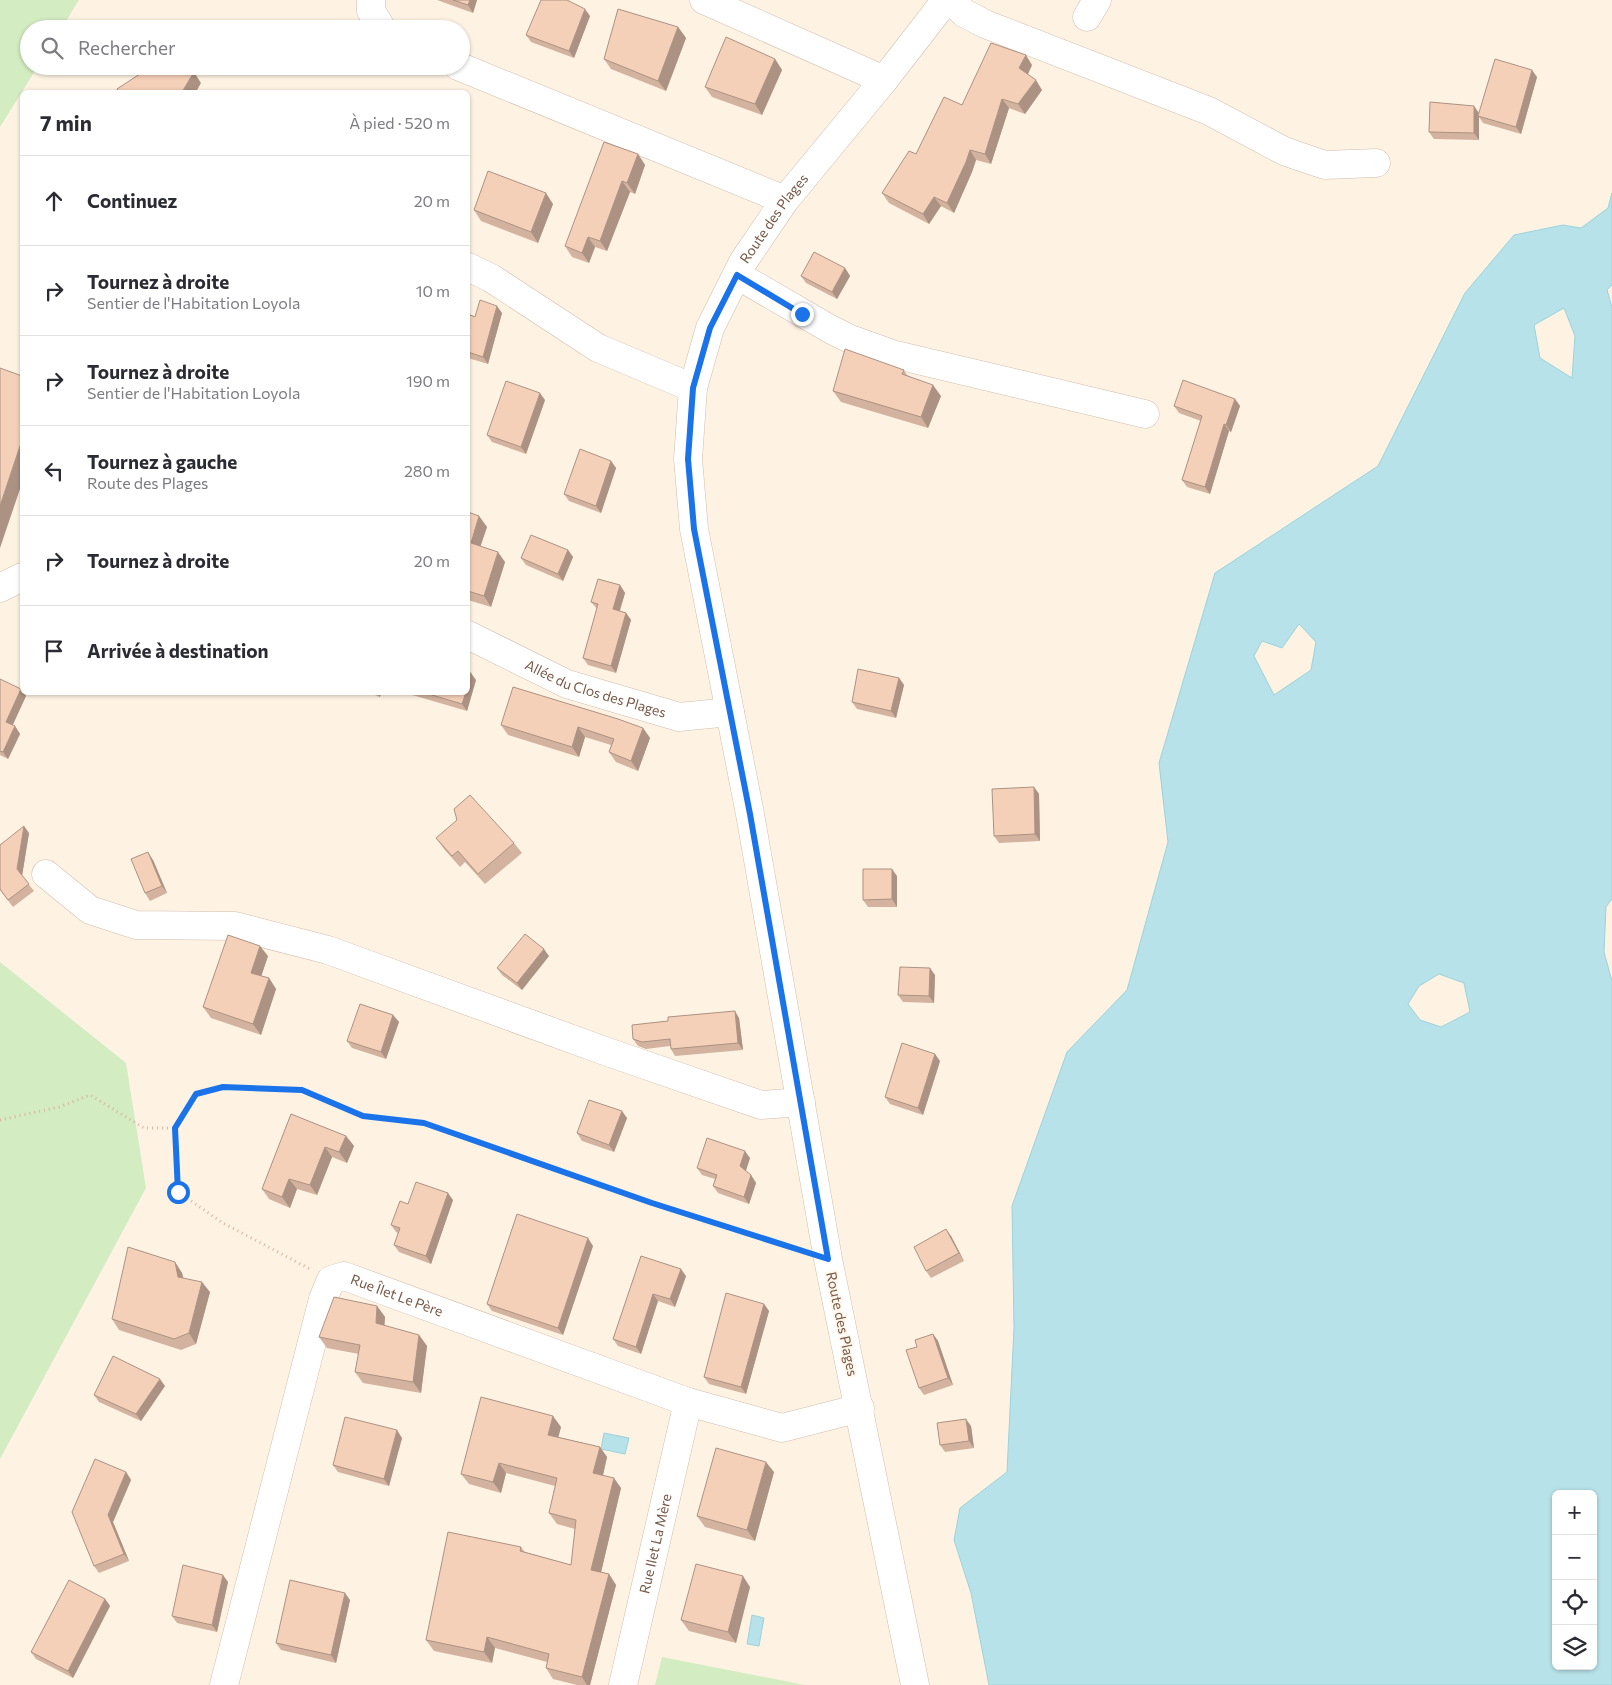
<!DOCTYPE html>
<html lang="fr">
<head>
<meta charset="utf-8">
<style>
  body { margin:0; font-family:Commissioner,sans-serif; background:#f2f2f3; color:#2b2b33 }
  .controls { position:absolute; right:15px; bottom:15px; display:grid; overflow:hidden; border-radius:8px; box-shadow:0 1px 4px #0004 }
  .controls button { width:45px; height:45px; display:grid; place-items:center; padding:0; border:0; border-bottom:1px solid #e1e1e2; background:#fff; color:#2b2b33; font:25px sans-serif }
  .stop { position:absolute; width:15px; height:15px; margin:-11px; border:4px solid #1a73e8; border-radius:50%; background:#fff }
  .stop.end { background:#1a73e8; border-color:#fff; box-shadow:0 1px 5px #0008 }
  .list { margin:0; padding:0; list-style:none }
  h2 { display:flex; justify-content:space-between; align-items:center; height:65px; margin:0; padding:0 20px; font-size:21px }
  h2 small { font-size:16px; font-weight:400; color:#7c7c81 }
  .list li { display:grid; grid-template-columns:32px 1fr auto; gap:15px; align-items:center; box-sizing:border-box; height:90px; padding:0 20px; border-top:1px solid #e1e1e2 }
  .list b { display:block; font-size:19px; white-space:nowrap }
  .list p { margin:0; font-size:16px; white-space:nowrap; color:#7c7c81 }
  .list em { font-size:16px; font-style:normal; color:#7c7c81 }
  .icon { flex:none; width:28px; height:28px; fill:none; stroke:currentColor; stroke-width:2; stroke-linecap:round; stroke-linejoin:round }
  .map { position:relative; flex:none; width:1612px; height:1685px; overflow:hidden }
  .search { position:absolute; background:#fff; box-shadow:0 1px 4px #0004; left:20px; top:20px; width:450px; height:55px; display:flex; align-items:center; gap:12px; box-sizing:border-box; padding:0 18px; border-radius:28px; color:#7c7c81; font-size:19px }
  .panel { position:absolute; background:#fff; box-shadow:0 1px 4px #0004; left:20px; top:90px; width:450px; height:605px; border-radius:8px }
  .map>svg:first-child { display:block }
  .green { fill:#d3ecc1 }
  .water { fill:#b7e2e9; stroke:#9cd2db; fill-rule:evenodd }
  .lines { fill:none; stroke-linecap:round; stroke-linejoin:round }
  .minor-casing { stroke:#d2bcab; stroke-width:29 }
  .path { stroke:#dab39c; stroke-width:3; stroke-dasharray:1 4; stroke-linecap:butt }
  .minor { stroke:#fff; stroke-width:28 }
  .wall { fill:#d3b39f }
  .shaded-wall { fill:#ac9282 }
  .building { fill:#f5d0b9; stroke:#ac9282 }
  .route { stroke:#1a73e8; stroke-width:6 }
  .labels { text-anchor:middle; stroke-width:4; stroke-linejoin:round; paint-order:stroke }
  .street-label { font-size:14px; fill:#785847; stroke:#fff7eb }
</style>
</head>
<body>
<div class="map">
<svg width="1612" height="1685" viewBox="0 0 1612 1685">
  <rect width="100%" height="100%" fill="#fef3e3"/>
  <!-- green -->
  <g class="green">
    <path d="M0 0H79L61 29H29V66H38L0 127Z"/>
    <path d="M0 962 126 1063 146 1188 0 1459Z"/>
    <path d="M662 1657 805 1685H655Z"/>
  </g>
  <!-- water -->
  <g class="water">
    <path d="M1612 193V285L1607 290 1612 307V899L1606 907 1604 952 1612 981V1685H989L971 1593 954 1540 960 1508 1007 1472 1014 1328 1012 1206 1067 1052 1127 990 1168 842 1159 763 1215 573 1378 466 1465 293 1514 235 1563 225 1581 228 1608 208ZM1564 308 1575 336 1572 378 1540 358 1534 325ZM1299 624 1316 642 1311 670 1274 695 1254 656 1262 641 1282 648ZM1439 974 1464 983 1470 1012 1441 1027 1420 1020 1408 1004 1419 986ZM1556 1494H1593V1666H1556Z"/>
    <path d="M604 1433 629 1438 625 1454 601 1449Z"/>
    <path d="M752 1615 764 1618 759 1646 747 1644Z"/>
  </g>
  <g class="lines">
    <!-- minor casing -->
    <g class="minor-casing">
      <g id="minor">
        <path d="M371 0V11L382 29"/>
        <path d="M704 0 884 80"/>
        <path d="M951 0 964 13 985 24 1209 111 1284 151 1304 158 1325 165 1376 163"/>
        <path d="M1087 17 1097 0"/>
        <path d="M458 66 785 200"/>
        <path d="M468 267 491 278 598 348 693 388"/>
        <path d="M737 275 830 329 850 339 892 354 1145 414"/>
        <path d="M0 588 22 577"/>
        <path id="s1" d="M468 635 567 684 679 717 730 712"/>
        <path d="M46 874 90 910 136 925 235 926 328 950 602 1050 761 1105 801 1102"/>
        <path id="s2" d="M224 1685 323 1299 331 1280 344 1276 688 1402 782 1428 860 1408"/>
        <path id="s3" d="M623 1685 688 1402"/>
        <path id="s4" d="M915 1685 828 1259 750 814 694 529 688 459 693 388 710 328 743 262 785 200 884 80 946 0"/>
      </g>
    </g>
    <!-- path -->
    <g class="path">
      <path d="M0 1120 59 1107 90 1095 144 1128H175"/>
      <path d="M175 1128 197 1094 223 1087 302 1089 363 1116 424 1123 652 1203 800 1250"/>
      <path d="M175 1128 178 1192 223 1223 310 1269"/>
    </g>
    <!-- minor -->
    <use href="#minor" class="minor"/>
  </g>
  <!-- wall -->
  <g class="wall">
    <path d="M437 0H477L473 13Z"/>
    <path d="M590 16 574 58 531 42 526 35Z"/>
    <path d="M678 27 686 38 666 91 611 69 604 59Z"/>
    <path d="M775 59 782 70 762 115 712 97 705 87Z"/>
    <path d="M1032 65 1028 74 1042 90 1025 114 1009 108 991 164 976 160 972 172 954 213 941 206 929 224 889 203 882 193 916 154 962 105Z"/>
    <path d="M1537 77 1521 134 1483 123 1479 117V140L1434 139 1429 132 1479 113Z"/>
    <path d="M638 154 645 165 635 194 630 192 607 251 595 247 589 263 572 257 565 246Z"/>
    <path d="M553 204 538 243 481 221 474 210Z"/>
    <path d="M845 268 850 276 837 299 806 283 801 276Z"/>
    <path d="M502 313 488 364 468 358V314L475 317Z"/>
    <path d="M904 370 907 375 941 396 928 428 841 402 833 391Z"/>
    <path d="M1235 399 1240 406 1231 432 1229 431 1210 494 1187 487 1182 480 1201 421 1179 413 1174 406Z"/>
    <path d="M545 400 526 454 492 442 487 435Z"/>
    <path d="M611 461 616 468 601 513 569 501 564 494Z"/>
    <path d="M468 512 479 516 487 527 480 546 505 562 491 607 468 600Z"/>
    <path d="M568 550 573 557 563 581 526 565 521 558Z"/>
    <path d="M620 585 625 593 620 611 626 613 631 620 616 673 588 665 583 658 597 609 591 602Z"/>
    <path d="M899 678 904 685 896 718 857 709 852 702Z"/>
    <path d="M0 679 22 692H24L26 696 12 725 15 726 20 734 8 759 0 755Z"/>
    <path d="M476 680 467 711 402 692H468Z"/>
    <path d="M367 692H381L380 697Z"/>
    <path d="M501 725 643 728 650 738 638 771 616 762 609 752 611 745 585 737 579 757 508 735Z"/>
    <path d="M1034 787 1039 794 1040 841 999 843 994 836Z"/>
    <path d="M29 833 22 876 34 891 13 907 0 890Z"/>
    <path d="M436 838 514 843 522 853 485 884 465 862 460 867 444 849Z"/>
    <path d="M153 860 167 893 150 901 145 893Z"/>
    <path d="M897 876V907H868L863 900Z"/>
    <path d="M268 956 261 976 269 978 276 989 261 1035 211 1018 203 1007Z"/>
    <path d="M549 956 522 990 502 975 497 968Z"/>
    <path d="M935 975 934 1003 903 1002 898 995Z"/>
    <path d="M393 1015 399 1022 386 1059 352 1048 347 1041Z"/>
    <path d="M739 1018 743 1050 675 1056 671 1049 670 1046 646 1049 638 1046 633 1039Z"/>
    <path d="M940 1061 923 1115 890 1104 885 1097Z"/>
    <path d="M291 1114 346 1136 354 1146 347 1163 332 1157 317 1195 297 1189 290 1208 269 1199 262 1189Z"/>
    <path d="M627 1118 614 1152 582 1141 577 1133Z"/>
    <path d="M750 1158 745 1171 751 1175 756 1183 749 1204 718 1193 713 1186 715 1179 702 1175 697 1168Z"/>
    <path d="M453 1200 431 1264 399 1252 394 1245 398 1233 396 1232 391 1225 408 1204Z"/>
    <path d="M951 1236 964 1261 931 1278 926 1271Z"/>
    <path d="M593 1246 563 1335 492 1311 487 1304Z"/>
    <path d="M641 1256 686 1276 675 1307 658 1301 641 1354 618 1346 613 1339Z"/>
    <path d="M175 1262 182 1273 183 1278 210 1292 196 1344 181 1350 119 1330 112 1319Z"/>
    <path d="M764 1304 769 1311 746 1394 709 1384 704 1377Z"/>
    <path d="M377 1306 385 1317 384 1326 419 1335 427 1346 421 1393 363 1383 355 1372 359 1354 327 1348 319 1337Z"/>
    <path d="M933 1334 938 1341 953 1385 924 1395 919 1388 917 1347Z"/>
    <path d="M165 1386 141 1421 99 1402 94 1395Z"/>
    <path d="M971 1426 974 1448 945 1452 940 1445Z"/>
    <path d="M561 1427 558 1437 600 1447 607 1457 603 1475 621 1488 601 1572 609 1574 616 1585 590 1685H577L553 1679 546 1668 547 1662 495 1648 492 1663 434 1651 426 1640 521 1547 525 1552 571 1565 575 1529 557 1524 549 1513 555 1486 506 1473 501 1493 469 1484 461 1474Z"/>
    <path d="M402 1438 389 1486 338 1472 333 1465Z"/>
    <path d="M126 1472 131 1480 113 1522 129 1561 99 1573 94 1566Z"/>
    <path d="M774 1472 755 1541 705 1527 697 1516Z"/>
    <path d="M228 1582 217 1632 177 1623 172 1616Z"/>
    <path d="M750 1587 736 1643 689 1631 681 1620Z"/>
    <path d="M105 1599 110 1606 73 1678 36 1659 31 1652Z"/>
    <path d="M350 1600 336 1663 281 1650 276 1643Z"/>
  </g>
  <!-- shaded-wall -->
  <g class="shaded-wall">
    <path d="M470 0H477L473 13 468 5Z"/>
    <path d="M585 9 590 16 574 58 569 51Z"/>
    <path d="M678 27 686 38 666 91 658 81Z"/>
    <path d="M1026 55 1032 65 1026 78 1019 68Z"/>
    <path d="M775 59 782 70 762 115 755 104Z"/>
    <path d="M1532 70 1537 77 1521 134 1516 127Z"/>
    <path d="M194 72 201 83 196 92H182Z"/>
    <path d="M1036 80 1042 90 1025 114 1018 104Z"/>
    <path d="M1002 99 1009 108 991 164 985 154Z"/>
    <path d="M1474 106 1479 113 1478 116 1479 117V140L1474 133Z"/>
    <path d="M970 150 976 160 972 172 954 213 947 203Z"/>
    <path d="M638 154 645 165 635 194 627 183Z"/>
    <path d="M622 181 630 192 607 251 600 241Z"/>
    <path d="M546 193 553 204 538 243 531 232Z"/>
    <path d="M934 197 941 206 929 224 923 214Z"/>
    <path d="M588 237 595 247 589 263 582 253Z"/>
    <path d="M845 268 850 276 837 299 832 292Z"/>
    <path d="M497 306 502 313 488 364 483 357Z"/>
    <path d="M933 385 941 396 928 428 921 417Z"/>
    <path d="M540 393 545 400 526 454 521 447Z"/>
    <path d="M1235 399 1240 406 1231 432 1226 425Z"/>
    <path d="M1224 424 1229 431 1210 494 1205 487Z"/>
    <path d="M22 440V483L0 548V506Z"/>
    <path d="M611 461 616 468 601 513 596 506Z"/>
    <path d="M479 516 487 527 478 554 471 543Z"/>
    <path d="M568 550 573 557 563 581 558 574Z"/>
    <path d="M498 552 505 562 491 607 484 596Z"/>
    <path d="M620 585 625 593 618 616 613 609Z"/>
    <path d="M626 613 631 620 616 673 611 666Z"/>
    <path d="M471 673 476 680 467 711 462 704 466 692H468V686Z"/>
    <path d="M899 678 904 685 896 718 891 711Z"/>
    <path d="M21 689 22 692H24L26 696 11 729 6 722Z"/>
    <path d="M377 692H381L380 697Z"/>
    <path d="M15 726 20 734 8 759 3 752Z"/>
    <path d="M578 727 585 737 579 757 572 747Z"/>
    <path d="M643 728 650 738 638 771 631 761Z"/>
    <path d="M1034 787 1039 794 1040 841 1035 834Z"/>
    <path d="M24 826 29 833 22 876 17 869Z"/>
    <path d="M148 852 153 860 167 893 162 886Z"/>
    <path d="M892 869 897 876V907L892 899Z"/>
    <path d="M260 946 268 956 259 983 251 973Z"/>
    <path d="M544 949 549 956 522 990 517 983Z"/>
    <path d="M930 968 935 975 934 1003 929 996Z"/>
    <path d="M269 978 276 989 261 1035 253 1024Z"/>
    <path d="M735 1011 739 1018 743 1050 738 1043Z"/>
    <path d="M393 1015 399 1022 386 1059 381 1052Z"/>
    <path d="M935 1054 940 1061 923 1115 918 1108Z"/>
    <path d="M622 1111 627 1118 614 1152 609 1145Z"/>
    <path d="M346 1136 354 1146 347 1163 339 1152Z"/>
    <path d="M325 1147 332 1157 317 1195 310 1185Z"/>
    <path d="M745 1151 750 1158 745 1174 740 1166Z"/>
    <path d="M751 1175 756 1183 749 1204 744 1197Z"/>
    <path d="M289 1179 297 1189 290 1208 282 1197Z"/>
    <path d="M448 1193 453 1200 431 1264 426 1256Z"/>
    <path d="M946 1229 951 1236 964 1261 959 1253Z"/>
    <path d="M588 1238 593 1246 563 1335 558 1328Z"/>
    <path d="M175 1262 182 1273 186 1288 178 1277Z"/>
    <path d="M681 1269 686 1276 675 1307 670 1299Z"/>
    <path d="M202 1282 210 1292 196 1344 189 1333Z"/>
    <path d="M653 1294 658 1301 641 1354 636 1347Z"/>
    <path d="M764 1304 769 1311 746 1394 741 1387Z"/>
    <path d="M377 1306 385 1317 384 1334 376 1323Z"/>
    <path d="M933 1334 938 1341 953 1385 948 1378Z"/>
    <path d="M419 1335 427 1346 421 1393 413 1382Z"/>
    <path d="M160 1379 165 1386 141 1421 136 1414Z"/>
    <path d="M553 1416 561 1427 556 1446 548 1435Z"/>
    <path d="M966 1419 971 1426 974 1448 969 1441Z"/>
    <path d="M397 1430 402 1438 389 1486 384 1479Z"/>
    <path d="M600 1447 607 1457 601 1484 593 1473Z"/>
    <path d="M766 1462 774 1472 755 1541 747 1530Z"/>
    <path d="M499 1463 506 1473 501 1493 493 1482Z"/>
    <path d="M126 1472 131 1480 113 1522 129 1561 124 1554 108 1515Z"/>
    <path d="M614 1478 621 1488 599 1581 591 1570Z"/>
    <path d="M609 1574 616 1585 590 1685H587L582 1677Z"/>
    <path d="M223 1575 228 1582 217 1632 212 1625Z"/>
    <path d="M743 1576 750 1587 736 1643 728 1632Z"/>
    <path d="M345 1593 350 1600 336 1663 331 1655Z"/>
    <path d="M105 1599 110 1606 73 1678 68 1671Z"/>
    <path d="M487 1637 495 1648 492 1663 484 1652Z"/>
  </g>
  <!-- building -->
  <g class="building">
    <path d="M453 0H470L468 5Z"/>
    <path d="M541 0H567L585 9 569 51 526 35Z"/>
    <path d="M618 9 678 27 658 81 604 59Z"/>
    <path d="M726 37 775 59 755 104 705 87Z"/>
    <path d="M991 43 1026 55 1019 68 1036 80 1018 104 1002 99 985 154 970 150 966 162 947 203 934 197 923 214 882 193 909 151 916 154 944 97 962 105Z"/>
    <path d="M1495 59 1532 70 1516 127 1478 116Z"/>
    <path d="M152 66H187L194 72 182 92H118L117 89Z"/>
    <path d="M1430 102 1474 106V133L1429 132Z"/>
    <path d="M604 142 638 154 627 183 622 181 600 241 588 237 582 253 565 246Z"/>
    <path d="M488 171 546 193 531 232 474 210Z"/>
    <path d="M814 252 845 268 832 292 801 276Z"/>
    <path d="M480 300 497 306 483 357 468 352V314L475 317Z"/>
    <path d="M845 349 904 370 902 374 933 385 921 417 833 391Z"/>
    <path d="M0 368 22 376V440L0 506Z"/>
    <path d="M1183 380 1235 399 1226 425 1224 424 1205 487 1182 480 1202 416 1174 406Z"/>
    <path d="M506 381 540 393 521 447 487 435Z"/>
    <path d="M580 449 611 461 596 506 564 494Z"/>
    <path d="M468 512 479 516 471 543 498 552 484 596 468 591Z"/>
    <path d="M531 535 568 550 558 574 521 558Z"/>
    <path d="M598 579 620 585 613 609 626 613 611 666 583 658 598 604 591 602Z"/>
    <path d="M858 669 899 678 891 711 852 702Z"/>
    <path d="M468 672 471 673 468 686Z"/>
    <path d="M0 679 21 689 6 722 15 726 3 752 0 751Z"/>
    <path d="M513 687 618 719 643 728 631 761 609 752 614 739 578 727 572 747 501 725Z"/>
    <path d="M422 692H466L462 704Z"/>
    <path d="M1034 787 1035 834 994 836 992 789Z"/>
    <path d="M470 795 514 843 478 874 458 851 452 856 436 838 457 820 454 809Z"/>
    <path d="M24 826 17 869 29 884 8 900 0 889V845Z"/>
    <path d="M148 852 162 886 145 893 131 859Z"/>
    <path d="M863 869H892V899L863 900Z"/>
    <path d="M525 934 544 949 517 983 497 968Z"/>
    <path d="M228 935 260 946 251 973 269 978 253 1024 203 1007Z"/>
    <path d="M900 967 930 968 929 996 898 995Z"/>
    <path d="M360 1004 393 1015 381 1052 347 1041Z"/>
    <path d="M735 1011 738 1043 671 1049 670 1039 642 1042 633 1039 632 1025 668 1021V1017Z"/>
    <path d="M902 1043 935 1054 918 1108 885 1097Z"/>
    <path d="M589 1100 622 1111 609 1145 577 1133Z"/>
    <path d="M291 1114 346 1136 339 1152 325 1147 310 1185 289 1179 282 1197 262 1189Z"/>
    <path d="M707 1138 745 1151 740 1166 751 1175 744 1197 713 1186 717 1175 697 1168Z"/>
    <path d="M416 1182 448 1193 426 1256 394 1245 400 1228 391 1225 400 1201 408 1204Z"/>
    <path d="M517 1214 588 1238 558 1328 487 1304Z"/>
    <path d="M946 1229 959 1253 926 1271 914 1247Z"/>
    <path d="M128 1247 175 1262 178 1277 202 1282 189 1333 174 1339 112 1319Z"/>
    <path d="M641 1256 681 1269 670 1299 653 1294 636 1347 613 1339Z"/>
    <path d="M726 1293 764 1304 741 1387 704 1377Z"/>
    <path d="M334 1297 377 1306 376 1323 419 1335 413 1382 355 1372 360 1345 319 1337Z"/>
    <path d="M933 1334 948 1378 919 1388 906 1350 917 1347 915 1340Z"/>
    <path d="M113 1356 160 1379 136 1414 94 1395Z"/>
    <path d="M481 1397 553 1416 548 1435 600 1447 593 1473 614 1478 591 1570 609 1574 582 1677 546 1668 549 1654 487 1637 484 1652 426 1640 448 1532 521 1547 520 1551 571 1565 576 1520 549 1513 557 1478 499 1463 493 1482 461 1474Z"/>
    <path d="M345 1417 397 1430 384 1479 333 1465Z"/>
    <path d="M966 1419 969 1441 940 1445 937 1423Z"/>
    <path d="M716 1448 766 1462 747 1530 697 1516Z"/>
    <path d="M95 1459 126 1472 108 1515 124 1554 94 1566 72 1512Z"/>
    <path d="M696 1564 743 1576 728 1632 681 1620Z"/>
    <path d="M183 1565 223 1575 212 1625 172 1616Z"/>
    <path d="M69 1580 105 1599 68 1671 31 1652Z"/>
    <path d="M290 1580 345 1593 331 1655 276 1643Z"/>
  </g>
  <g class="lines">
    <!-- route -->
    <path class="route" d="M178 1192 175 1128 196 1094 223 1087 302 1090 363 1116 424 1123 652 1203 828 1259 750 814 694 529 688 459 693 388 710 328 737 275 802 314"/>
  </g>
  <g class="labels">
    <!-- street labels -->
    <g class="street-label">
      <text dy="5" stroke="none"><textPath href="#s4" startOffset="1508">Route des Plages</textPath></text>
      <text dy="5" stroke="none"><textPath href="#s1" startOffset="139">Allée du Clos des Plages</textPath></text>
      <text dy="5" stroke="none"><textPath href="#s2" startOffset="489">Rue Îlet Le Père</textPath></text>
      <text transform="translate(842 1324) rotate(78)" y="5">Route des Plages</text>
      <text dy="5" stroke="none"><textPath href="#s3" startOffset="145">Rue Ilet La Mère</textPath></text>
    </g>
  </g>
</svg>
<div class="controls">
<button>+</button>
<button>−</button>
<button><svg class="icon" aria-label="locate" viewBox="0 0 24 24"><circle cx="12" cy="12" r="6"/><path d="M12 2v4M12 18v4M2 12h4M18 12h4"/></svg></button>
<button><svg class="icon" aria-label="layers" viewBox="0 0 24 24"><path d="M12 4l9 5-9 5-9-5zM3 14l9 5 9-5"/></svg></button>
</div>
<div class="stop" style="left:178px;top:1192px"></div>
<div class="stop end" style="left:802px;top:314px"></div>
<div class="search"><svg class="icon" aria-label="search" viewBox="0 0 24 24"><circle cx="10" cy="10" r="6"/><path d="M15 15l6 6"/></svg>Rechercher</div>
<section class="panel">
<h2>7 min<small>À pied · 520 m</small></h2>
<ul class="list">
<li><svg class="icon" aria-label="ahead" viewBox="0 0 24 24"><path d="M12 20V5M6 11l6-6 6 6"/></svg><div><b>Continuez</b></div><em>20 m</em></li>
<li><svg class="icon" aria-label="right" viewBox="0 0 24 24"><path d="M7 20v-9h11M14 6l5 5-5 5"/></svg><div><b>Tournez à droite</b><p>Sentier de l'Habitation Loyola</p></div><em>10 m</em></li>
<li><svg class="icon" aria-label="right" viewBox="0 0 24 24"><path d="M7 20v-9h11M14 6l5 5-5 5"/></svg><div><b>Tournez à droite</b><p>Sentier de l'Habitation Loyola</p></div><em>190 m</em></li>
<li><svg class="icon" aria-label="left" viewBox="0 0 24 24"><path d="M17 20v-9H6M10 6l-5 5 5 5"/></svg><div><b>Tournez à gauche</b><p>Route des Plages</p></div><em>280 m</em></li>
<li><svg class="icon" aria-label="right" viewBox="0 0 24 24"><path d="M7 20v-9h11M14 6l5 5-5 5"/></svg><div><b>Tournez à droite</b></div><em>20 m</em></li>
<li><svg class="icon" aria-label="arrive" viewBox="0 0 24 24"><path d="M6 21V4h12l-3 4 3 4H6"/></svg><div><b>Arrivée à destination</b></div></li>
</ul>
</section>
</div>
</body>
</html>
